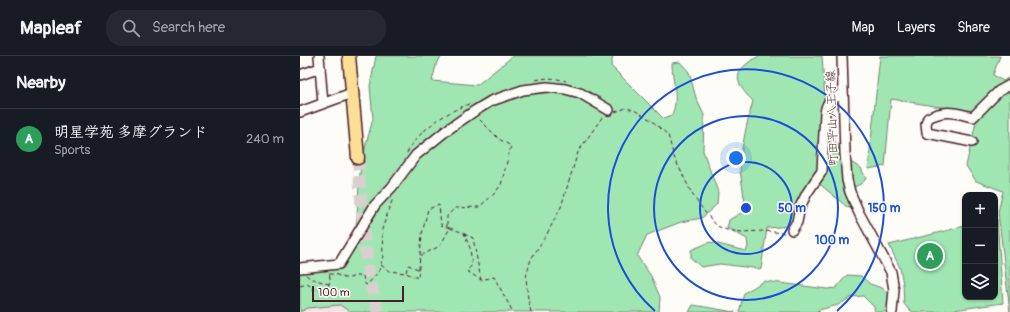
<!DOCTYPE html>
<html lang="en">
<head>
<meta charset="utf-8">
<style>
  body { margin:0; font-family:Pangolin,"Klee One",sans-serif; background:#242831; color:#f1f3f6 }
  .controls { position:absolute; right:12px; bottom:12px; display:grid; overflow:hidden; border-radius:8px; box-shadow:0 1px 3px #0004 }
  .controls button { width:36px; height:36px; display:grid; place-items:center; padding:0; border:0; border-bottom:1px solid #363941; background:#171b24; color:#f1f3f6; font:20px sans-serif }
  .scale { position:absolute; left:12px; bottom:10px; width:92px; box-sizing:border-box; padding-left:4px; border:2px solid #4a1f2b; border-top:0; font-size:11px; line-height:14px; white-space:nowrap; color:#4a1f2b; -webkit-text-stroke:3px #fdfcf7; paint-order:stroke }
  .you { position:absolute; left:436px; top:102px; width:14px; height:14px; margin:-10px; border:3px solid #fff; border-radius:50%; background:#1a73e8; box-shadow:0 0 0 6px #1a73e833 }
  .badge { display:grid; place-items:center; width:26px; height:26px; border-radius:50%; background:#1f6fb2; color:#fff; font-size:13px; font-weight:700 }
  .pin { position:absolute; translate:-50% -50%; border:2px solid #fff; box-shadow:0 1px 4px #0006 }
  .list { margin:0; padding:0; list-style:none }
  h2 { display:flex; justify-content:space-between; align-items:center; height:52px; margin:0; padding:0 16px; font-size:17px }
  h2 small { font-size:13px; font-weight:400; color:#9ea1a6 }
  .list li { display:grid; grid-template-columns:26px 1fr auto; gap:12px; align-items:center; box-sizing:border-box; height:60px; padding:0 16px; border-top:1px solid #363941 }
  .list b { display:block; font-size:15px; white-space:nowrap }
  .list p { margin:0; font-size:13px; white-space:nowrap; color:#9ea1a6 }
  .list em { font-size:13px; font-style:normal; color:#9ea1a6 }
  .icon { flex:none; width:22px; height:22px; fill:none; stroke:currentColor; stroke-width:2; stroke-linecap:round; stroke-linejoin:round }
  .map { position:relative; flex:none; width:710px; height:256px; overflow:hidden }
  header { display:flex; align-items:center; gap:24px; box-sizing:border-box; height:56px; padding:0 20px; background:#171b24; border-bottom:1px solid #363941 }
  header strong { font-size:19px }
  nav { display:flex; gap:22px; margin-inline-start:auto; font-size:14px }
  .search { width:280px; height:36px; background:#242831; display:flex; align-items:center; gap:10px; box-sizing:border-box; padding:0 14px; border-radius:16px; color:#9ea1a6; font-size:15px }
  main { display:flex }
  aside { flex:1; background:#171b24 }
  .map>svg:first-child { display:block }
  .built { fill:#f3e2e7 }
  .green { fill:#a0e6b3; stroke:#75826f }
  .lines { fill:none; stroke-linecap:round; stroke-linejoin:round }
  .major-tunnel { stroke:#d9d0ce; stroke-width:12; stroke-dasharray:12 6; stroke-linecap:butt }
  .minor-casing { stroke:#4a1f2b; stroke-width:12 }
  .major-casing { stroke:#4a1f2b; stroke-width:15 }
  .path { stroke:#4a1f2b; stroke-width:1; stroke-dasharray:4 3; stroke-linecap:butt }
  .minor { stroke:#fdfcf7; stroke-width:9 }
  .major { stroke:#fdde96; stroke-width:12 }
  .ring { fill:none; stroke:#1d4ed8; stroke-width:2 }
  .labels { text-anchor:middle; stroke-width:3; stroke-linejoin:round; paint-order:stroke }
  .street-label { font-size:12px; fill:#4a1f2b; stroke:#fdfcf7 }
  .centre { fill:#1d4ed8; stroke:#fdfcf7; stroke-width:2 }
  .ring-label { font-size:12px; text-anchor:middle; font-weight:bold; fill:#1d4ed8; stroke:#fdfcf7; stroke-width:3; stroke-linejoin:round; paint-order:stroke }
</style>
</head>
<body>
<header>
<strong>Mapleaf</strong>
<div class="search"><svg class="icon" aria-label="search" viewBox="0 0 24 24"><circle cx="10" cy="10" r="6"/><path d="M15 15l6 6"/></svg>Search here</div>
<nav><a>Map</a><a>Layers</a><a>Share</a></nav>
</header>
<main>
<aside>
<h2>Nearby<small></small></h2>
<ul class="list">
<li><span class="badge" style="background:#2e9e5b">A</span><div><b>明星学苑 多摩グランド</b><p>Sports</p></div><em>240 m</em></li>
</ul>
</aside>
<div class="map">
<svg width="710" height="256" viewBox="0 0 710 256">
  <rect width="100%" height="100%" fill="#fdfcf7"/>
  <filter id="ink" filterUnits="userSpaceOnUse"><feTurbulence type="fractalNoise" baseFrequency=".025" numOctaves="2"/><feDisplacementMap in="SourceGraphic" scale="8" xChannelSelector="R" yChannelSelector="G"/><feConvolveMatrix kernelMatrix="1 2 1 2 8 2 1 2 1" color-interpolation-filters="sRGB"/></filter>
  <g filter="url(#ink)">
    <!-- built -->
    <path class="built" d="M62 234 67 256H0V248Z"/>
    <!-- green -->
    <g class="green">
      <path d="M76 0H143L137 6 132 25 177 29 213 0H313L311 10 364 63 371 60C380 44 372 25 372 7L380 6 389 16 396 42 404 59 403 95 418 136 417 148 402 162 381 166 347 179 337 200 351 220 360 241 359 256H50L40 249 8 252 0 256V216L26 213 46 196 56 172 60 116 66 88 73 63 70 30Z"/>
      <path d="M459 0H522L525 43 533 82 541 96 543 102 561 112 566 123 562 127 546 136 552 153 547 151 521 129 503 134 491 170 467 172 461 213 420 208 401 211 391 202V194L410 186 446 195 448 191 447 183 427 172 429 164 446 154 440 114 442 93 446 72 453 45C432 25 433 14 459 0Z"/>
      <path d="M580 0H700L693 19 703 25 710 21V256L698 156 703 135 676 125 666 110 678 57 591 43 585 110 568 113Z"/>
      <path d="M695 163H697L703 247 639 256H614L609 254 604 248 603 228 600 212 589 189 665 170V241H695Z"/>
      <path d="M547 219 561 220 570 228 582 232 589 237 587 256H575L574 251 563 240 552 241 538 249 519 254 518 256H439L444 237 464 225 527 233 536 232Z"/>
      <path d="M393 249 435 256H389Z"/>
    </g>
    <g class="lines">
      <!-- major-tunnel -->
      <path class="major-tunnel" d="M58 102C62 153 63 206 78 256"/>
      <!-- minor casing -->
      <g class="minor-casing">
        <g id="minor">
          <path d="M19 0 23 47"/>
          <path d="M542 0 545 97 547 124 550 136 559 157 591 216 594 234 592 256"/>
          <path d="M0 19 20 12"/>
          <path d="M0 56 52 37"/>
          <path d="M672 86 627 77 626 68 628 62C646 53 655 57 673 61L699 35 710 29"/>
          <path d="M492 174 497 166 500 151 507 137 522 115 525 57C527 44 531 43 543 38"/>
          <path d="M0 212 39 208 75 149 92 131 116 99 147 74 176 54 191 45 223 34 247 31 265 33 280 37 309 54"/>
        </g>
      </g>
      <!-- major casing -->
      <g class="major-casing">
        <path id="major" d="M49 0 58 102"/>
      </g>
      <!-- path -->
      <g class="path">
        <path d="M236 24C247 21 255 22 266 25"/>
        <path d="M315 56 326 52 334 54 351 64 368 79 374 101 392 138 404 155 417 170 427 174 442 176 464 175 484 177"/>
        <path d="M107 97C118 74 149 54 172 47"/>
        <path d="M147 170V160L155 152 179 151 194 138 201 129 211 90 199 83 178 62"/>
        <path d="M150 172 164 177 170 192 172 209 167 215 181 224 194 221 213 256"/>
        <path d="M164 178 173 182 181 224"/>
        <path d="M81 209 89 215 106 217 118 222 122 178 128 153 139 149 141 169 150 172 140 190 120 200"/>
        <path d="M106 216 108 209 118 213"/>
        <path d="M29 218H35L44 222H49L56 220H63L64 226 66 229 68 228 79 215 83 200 82 173 93 142"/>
        <path d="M6 219 10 222 29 228"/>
        <path d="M0 230 7 228 12 231 13 235 20 231 27 232C30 227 31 224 29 218"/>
        <path d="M231 256 228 243 226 221 231 203 247 178 261 151 278 96 303 60"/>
        <path d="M518 256V254L520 256"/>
      </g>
      <!-- minor -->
      <use href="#minor" class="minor"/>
      <!-- major -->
      <use href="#major" class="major"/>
    </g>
  </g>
  <!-- distance rings -->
  <g class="ring">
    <circle cx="446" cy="152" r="46"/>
    <circle cx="446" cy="152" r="92"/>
    <path d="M355 255A138 138 0 1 1 537 255"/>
  </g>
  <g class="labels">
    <!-- street labels -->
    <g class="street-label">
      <text transform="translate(532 62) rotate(-92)" y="4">町田平山八王子線</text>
    </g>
  </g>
  <circle cx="446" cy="152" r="6" class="centre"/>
  <g class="ring-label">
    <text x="492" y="156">50 m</text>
    <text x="584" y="156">150 m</text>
    <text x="532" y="188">100 m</text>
  </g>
</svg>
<div class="controls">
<button>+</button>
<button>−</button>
<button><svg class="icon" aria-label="layers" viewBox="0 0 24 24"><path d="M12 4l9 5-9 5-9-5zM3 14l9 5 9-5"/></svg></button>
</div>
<div class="scale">100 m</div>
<div class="you"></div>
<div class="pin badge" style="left:630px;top:200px;background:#2e9e5b">A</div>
</div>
</main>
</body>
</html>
